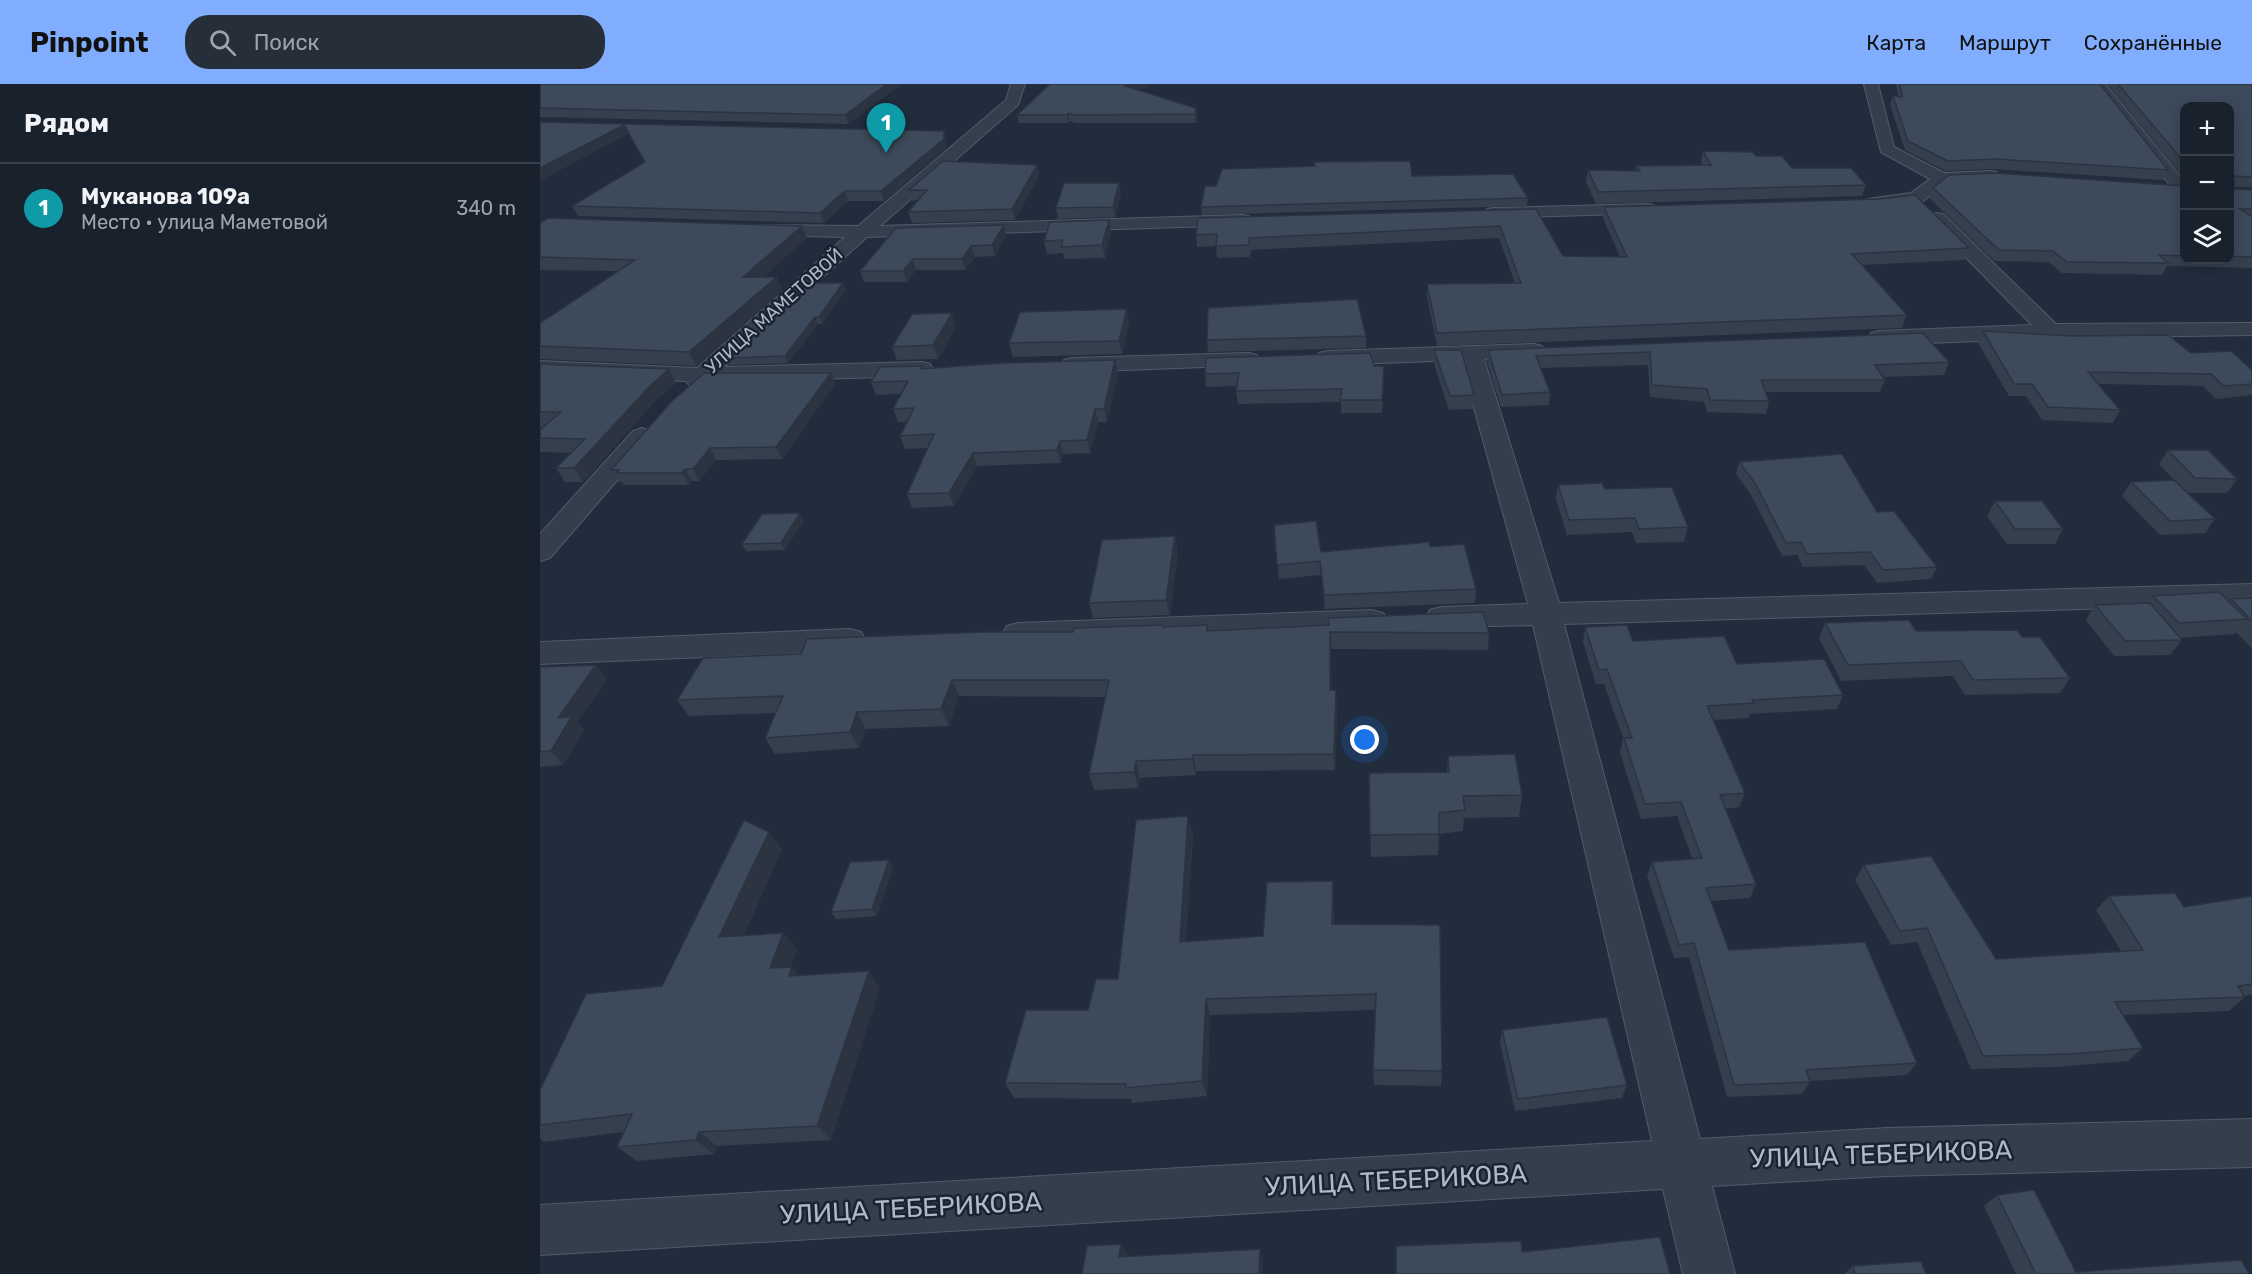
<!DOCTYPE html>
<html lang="ru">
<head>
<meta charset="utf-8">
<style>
  body { margin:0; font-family:Rubik,sans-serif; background:#262e39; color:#f1f3f6 }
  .controls { position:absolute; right:18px; top:18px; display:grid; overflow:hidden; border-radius:12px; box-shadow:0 3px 15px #0003 }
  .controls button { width:54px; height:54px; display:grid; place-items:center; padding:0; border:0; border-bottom:2px solid #373e49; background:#19212d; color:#f1f3f6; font:30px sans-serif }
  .you { position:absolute; left:825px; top:656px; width:21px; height:21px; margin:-15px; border:4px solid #fff; border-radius:50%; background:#1a73e8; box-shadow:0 0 0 9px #1a73e833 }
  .badge { display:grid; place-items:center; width:39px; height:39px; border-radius:50%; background:#80adfd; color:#fff; font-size:20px; font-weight:700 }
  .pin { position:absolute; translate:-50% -50px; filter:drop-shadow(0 2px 3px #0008) }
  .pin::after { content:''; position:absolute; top:32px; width:21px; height:18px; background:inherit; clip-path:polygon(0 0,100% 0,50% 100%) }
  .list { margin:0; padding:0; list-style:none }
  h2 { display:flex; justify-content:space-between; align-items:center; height:78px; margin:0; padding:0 24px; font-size:26px }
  h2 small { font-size:20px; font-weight:400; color:#9fa3aa }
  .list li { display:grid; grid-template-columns:39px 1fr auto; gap:18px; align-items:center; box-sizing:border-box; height:90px; padding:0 24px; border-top:2px solid #373e49 }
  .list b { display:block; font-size:22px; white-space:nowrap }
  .list p { margin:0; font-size:20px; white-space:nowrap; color:#9fa3aa }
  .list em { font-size:20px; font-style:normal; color:#9fa3aa }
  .icon { flex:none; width:33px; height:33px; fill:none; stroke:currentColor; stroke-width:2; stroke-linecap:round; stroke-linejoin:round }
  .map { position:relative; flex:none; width:1712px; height:1190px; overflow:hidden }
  header { display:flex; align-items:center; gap:36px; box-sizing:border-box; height:84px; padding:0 30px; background:#80adfd; color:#111 }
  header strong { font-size:28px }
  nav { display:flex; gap:33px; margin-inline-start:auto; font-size:21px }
  .search { width:420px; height:54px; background:#262e39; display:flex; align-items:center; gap:15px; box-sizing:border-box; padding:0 21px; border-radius:24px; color:#9fa3aa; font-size:22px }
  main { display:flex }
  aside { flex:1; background:#19212d }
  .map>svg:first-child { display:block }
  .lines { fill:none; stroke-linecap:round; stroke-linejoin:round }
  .minor-casing { stroke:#535b6a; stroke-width:2 }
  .minor { fill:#353e4c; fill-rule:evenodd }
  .wall { fill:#34404e }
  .shaded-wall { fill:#2b3440 }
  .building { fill:#3d4a5b; stroke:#2b3440; stroke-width:1.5 }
  .labels { text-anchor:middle; stroke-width:5; stroke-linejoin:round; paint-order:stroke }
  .far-street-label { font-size:18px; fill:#b0b8c8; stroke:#1a2330 }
  .near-street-label { font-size:26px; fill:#b0b8c8; stroke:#1a2330 }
</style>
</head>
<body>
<header>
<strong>Pinpoint</strong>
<div class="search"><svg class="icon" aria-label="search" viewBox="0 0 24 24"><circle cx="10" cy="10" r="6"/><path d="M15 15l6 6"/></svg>Поиск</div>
<nav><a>Карта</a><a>Маршрут</a><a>Сохранённые</a></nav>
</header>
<main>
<aside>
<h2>Рядом<small></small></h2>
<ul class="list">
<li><span class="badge" style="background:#0f9aa8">1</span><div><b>Муканова 109а</b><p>Место · улица Маметовой</p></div><em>340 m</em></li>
</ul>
</aside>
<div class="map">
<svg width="1712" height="1190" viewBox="0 0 1712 1190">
  <rect width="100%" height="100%" fill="#212c3c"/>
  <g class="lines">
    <!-- minor casing -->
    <g class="minor-casing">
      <g id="minor">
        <path d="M471 0H485L478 21 340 142 703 131 709 132 712 136 709 140 703 141 327 153 184 283 382 278 390 280 393 285 390 290 382 292 169 298 157 303 149 301 146 297 0 291V277L157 284 305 153 218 151 211 149 209 145 211 141 318 142 466 16Z"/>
        <path d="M1324 0H1338L1354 63 1404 89 1451 87 1457 88 1459 92 1457 96 1405 99 1382 118 1334 124 1328 123 1325 119 1328 115 1371 109 1390 95 1341 68Z"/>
        <path d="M1551 0H1565L1644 97V110L1636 109Z"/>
        <path d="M1108 120 1114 121 1117 125 1114 129 953 134 947 133 944 129 947 125 953 124Z"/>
        <path d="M1397 129 1403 130 1516 240 1712 239V251L1510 254 1339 261 1331 259 1328 254 1331 249 1339 247 1492 241 1391 138 1388 134 1391 130Z"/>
        <path d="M994 260 1002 262 1005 267 1002 272 944 275 1019 519 1712 500V520L1024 540 1160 1055 1347 1044 1712 1035V1083L1347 1092 1172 1102 1195 1190H1143L1123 1105 0 1171V1121L1112 1057 993 541 901 543 890 540 886 533 890 526 901 523 988 520 921 276 787 281 779 279 776 274 779 269 787 267Z"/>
        <path d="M709 269 717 271 720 276 717 281 532 288 524 286 521 281 524 276 532 274Z"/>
        <path d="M102 344 111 347 115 352 111 357 10 474 0 477V450L93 347Z"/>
        <path d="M832 526 843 529 848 536 843 543 832 546 478 561 467 558 462 550 467 542 478 539Z"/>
        <path d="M310 545 321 548 326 556 321 564 310 567 0 580V558Z"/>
      </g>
    </g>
    <!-- minor -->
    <use href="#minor" class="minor"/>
  </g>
  <!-- wall -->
  <g class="wall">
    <path d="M0 0H361L308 40 0 33Z"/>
    <path d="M510 0H608L607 3 598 6 656 24 657 32 656 39H535L530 37 528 39H479L477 31Z"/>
    <path d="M1356 0H1560L1628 86 1623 96 1452 85 1405 87 1365 66 1350 21 1353 12H1358Z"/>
    <path d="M1567 0H1712V103H1694V105L1712 106V184L1627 182 1622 191 1522 189 1508 178 1454 177 1389 114 1393 104 1644 102V176H1689V22H1644V94Z"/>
    <path d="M0 38 404 47 406 56V64L344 117H308L284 139 38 132 32 122 104 78 88 50Z"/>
    <path d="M1163 67 1216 72 1252 84 1326 101 1322 112 1056 120 1046 98 1048 86 1096 87V82L1162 81 1161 78Z"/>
    <path d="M497 81 499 92 475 136 372 139 368 128 378 116 372 117 369 106Z"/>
    <path d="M872 92 988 114 987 122 662 131 661 123Z"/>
    <path d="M579 99 581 109 575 133 518 135 516 124Z"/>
    <path d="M1064 123 1429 164 1424 176 1322 181 1367 231 1362 244 897 262 887 213V200L975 199 959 154 711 166 710 173 677 174 676 162 657 163 656 151 996 125 1023 172 1080 173 1063 134Z"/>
    <path d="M0 139 267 154 223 193 242 206 156 282 0 275V239L77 187 0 186Z"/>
    <path d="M571 148 565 174 524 175 523 169 507 170 504 157Z"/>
    <path d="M466 151 455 172 435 173 425 186H376L367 198H324L320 187Z"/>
    <path d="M303 199 306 206 282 240H278L248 279 190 281 187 274Z"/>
    <path d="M589 238 582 270 473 273 469 259Z"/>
    <path d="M416 243 398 275 357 276 352 263Z"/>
    <path d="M1443 247 1651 269 1712 286V311L1676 315 1663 302 1558 300 1580 326 1573 339 1502 336 1486 312H1469L1438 259Z"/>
    <path d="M1383 249 1409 278 1404 291 1343 293 1345 296 1340 308H1226L1229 317 1226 330 1167 328 1164 318 1110 313 1108 281 1001 284 1010 308 1009 321 961 323 947 278 948 266Z"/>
    <path d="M826 252V264L668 268 667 256Z"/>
    <path d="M894 266 934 311 933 325 909 326 894 280Z"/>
    <path d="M575 276 578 289 567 338H558L550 369 523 370 521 379 437 382 414 422 372 424 367 410 388 364 365 365 360 352 367 338H358L353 325 361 310 336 311 331 298 383 282 384 285Z"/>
    <path d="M0 280 136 299 117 315 43 398H25L16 384 31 369 0 368V346L4 343H0Z"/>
    <path d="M834 282 844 295 842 329H801V318L698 320 696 307 697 302 666 303 665 290Z"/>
    <path d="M291 289 295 300 242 375 176 376 159 397H152L149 401H83L82 398H79L71 386Z"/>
    <path d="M1628 366 1697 395 1687 409H1648L1675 435 1665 449 1620 451 1582 412 1591 398 1635 397 1619 380Z"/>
    <path d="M1199 378 1337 428 1397 483 1391 495 1337 499 1324 481 1263 483 1257 471 1242 472 1211 411 1196 390Z"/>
    <path d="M1018 401 1065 405 1148 443 1144 458 1096 459 1092 448 1027 451 1016 415Z"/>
    <path d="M1455 417 1523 445 1515 460H1467L1447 432Z"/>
    <path d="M264 437 245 466 206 467 202 460Z"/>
    <path d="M734 441 781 468 890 463 936 505 935 519 785 525 781 491 739 495Z"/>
    <path d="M638 467 630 531 553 534 549 519Z"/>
    <path d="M1613 512 1689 518 1691 515 1712 514V565L1696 548 1695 550 1640 554 1642 556 1630 571 1574 572 1546 536 1555 521 1608 519Z"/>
    <path d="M1285 539 1376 547 1482 553 1530 594 1520 609 1425 611 1413 592 1301 597 1279 554Z"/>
    <path d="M623 541V543L667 541 668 547 949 549 948 566 791 565V606L797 622 795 686 656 687V691L600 694 598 704 554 706 549 690 565 613 419 612 409 642 326 645 319 664 235 670 225 654 235 629 149 632 137 616 261 570Z"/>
    <path d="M1045 543 1093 557 1197 580 1303 611 1297 625 1210 630 1209 634 1173 636 1205 709 1199 723 1185 725 1216 800 1210 814 1170 817 1189 866 1377 979 1367 991 1270 997 1262 1010 1187 1013 1149 873 1134 874 1107 792 1112 778 1152 774 1137 732 1101 735 1080 669 1083 654 1064 600H1056L1043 558Z"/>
    <path d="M0 583 67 595 37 638 44 646 23 681 0 683Z"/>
    <path d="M908 672 982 711 979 733 924 734 923 747 899 750 898 771 831 773 829 689 907 688Z"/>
    <path d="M653 750 646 858 723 852 794 814V840L902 987 901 1002 834 1001 833 986 835 926 670 931 667 1012 592 1019 591 1015 474 1014 465 999 548 926 578 895Z"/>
    <path d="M242 765 203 852 243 849 257 865 250 883H252L259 891 340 904 291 1056 177 1062 174 1070 97 1077 77 1063 84 1048 4 1058 0 1055V1006L122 902Z"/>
    <path d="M1324 781 1456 875 1581 867 1556 826 1569 812 1644 823 1712 812V911L1704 912 1705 913 1689 927 1583 931 1603 964 1588 977 1517 983 1431 985 1377 858 1351 861 1315 796Z"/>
    <path d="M353 784 337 832 296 835 291 828Z"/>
    <path d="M962 946 1087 1001 1082 1014 975 1027 960 959Z"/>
    <path d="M1457 1111 1536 1188 1709 1190H1476L1444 1122Z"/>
    <path d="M1313 1182 1386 1190H1304Z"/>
  </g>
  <!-- shaded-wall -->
  <g class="shaded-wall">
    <path d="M347 0H361L308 40 305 31Z"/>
    <path d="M591 0H608L607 3 586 10 585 2Z"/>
    <path d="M656 24 657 32 656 39 655 30Z"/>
    <path d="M528 29 530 37 528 39 527 31Z"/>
    <path d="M84 41 88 50 0 97V84Z"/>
    <path d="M404 47 406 56V64L344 117 341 107Z"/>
    <path d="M497 81 499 92 475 136 472 125Z"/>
    <path d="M579 99 581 109 575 133 573 123Z"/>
    <path d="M305 107 308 117 284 139 280 129Z"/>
    <path d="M569 136 571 148 565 174 562 161Z"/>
    <path d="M464 141 466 151 455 172 452 161Z"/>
    <path d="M262 142 267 154 209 206 203 193Z"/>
    <path d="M431 162 435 173 425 186 422 175Z"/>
    <path d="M373 175 376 186 367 198 363 187Z"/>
    <path d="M237 193 242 206 156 282 149 268Z"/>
    <path d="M303 199 306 206 282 240 279 233Z"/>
    <path d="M587 225 589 238 582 270 579 257Z"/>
    <path d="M412 229 416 243 398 275 393 261Z"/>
    <path d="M275 233 278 240 248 279 245 272Z"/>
    <path d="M575 276 578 289 567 338 564 325Z"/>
    <path d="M844 282V295L842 329V316Z"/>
    <path d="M129 285 136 299 117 315 43 398 34 384 110 302Z"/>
    <path d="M291 289 295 300 242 375 236 363Z"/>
    <path d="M555 325 558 338 550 369 547 356Z"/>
    <path d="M520 357 523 370 521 379 517 366Z"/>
    <path d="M170 364 176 376 159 397 153 385Z"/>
    <path d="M433 369 437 382 414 422 409 409Z"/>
    <path d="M145 385 152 397 149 401 142 389Z"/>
    <path d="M260 429 264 437 245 466 241 459Z"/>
    <path d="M635 452 638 467 630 531 626 516Z"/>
    <path d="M790 548 791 565 792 622 790 606Z"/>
    <path d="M56 581 67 595 37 638 44 646 23 681 11 667 18 634Z"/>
    <path d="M412 596 419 612 409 642 401 625Z"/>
    <path d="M796 606 797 622 795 686 794 670Z"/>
    <path d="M317 628 326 645 319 664 310 648Z"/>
    <path d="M653 671 656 687V691L652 675Z"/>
    <path d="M596 677 600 694 598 704 594 688Z"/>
    <path d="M648 732 653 750 645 875 640 858Z"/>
    <path d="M229 748 242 765 194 870 179 853Z"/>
    <path d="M349 776 353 784 337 832 332 825Z"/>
    <path d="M793 797 794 814 793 856 792 840Z"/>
    <path d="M243 849 257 865 244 900 230 884Z"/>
    <path d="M252 883 266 899 249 892Z"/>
    <path d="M329 887 340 904 291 1056 277 1042Z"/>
    <path d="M666 915 670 931 667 1012 662 997Z"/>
    <path d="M159 1048 177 1062 174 1070 156 1056Z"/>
    <path d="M581 1160 588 1170 586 1184 579 1173Z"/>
    <path d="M720 1165 723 1175V1190H719Z"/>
  </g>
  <!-- building -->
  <g class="building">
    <path d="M0 0H347L305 31 0 24Z"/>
    <path d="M510 0H591L585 2 656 24 655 30 533 31 528 29 527 31H477Z"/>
    <path d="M1360 0H1560L1628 86 1456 75 1408 77 1368 57 1353 12 1362 13Z"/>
    <path d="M1578 0H1712V93L1694 92V105L1712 106V125H1700L1712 132V173L1689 172V22H1644V78Z"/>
    <path d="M0 38 404 47V55L341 107H305L280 129 32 122 105 78 84 41 0 84Z"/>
    <path d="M1163 67 1212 68 1216 72H1242L1252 84H1311L1326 101 1058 108 1048 86 1100 87 1096 82 1171 81Z"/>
    <path d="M403 77 497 81 472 125 368 128 387 106H369Z"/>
    <path d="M870 77 872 92 973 90 988 114 661 123 665 102H676L682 85 775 82 774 78Z"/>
    <path d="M1456 89 1644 102V172L1619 171 1628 179 1527 178 1513 167 1459 166 1393 104 1409 91Z"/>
    <path d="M524 99H579L573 123 516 124Z"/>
    <path d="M1375 111 1429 164 1312 170 1367 231 897 249 887 200 981 199 960 142 709 154V161L676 162 677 150 656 151 658 134 996 125 1023 172 1087 173 1064 123 1339 115Z"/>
    <path d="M8 134 262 142 203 193H237L149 268 0 262V239L95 176 0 173V139Z"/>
    <path d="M569 136 562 161 521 163 523 156 504 157 510 138Z"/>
    <path d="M464 141 452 161 431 162 422 175H373L363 187H320L356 144Z"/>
    <path d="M269 199H303L279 233H275L245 272 187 274Z"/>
    <path d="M817 215 826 252 667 256 668 224Z"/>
    <path d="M587 225 579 257 469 259 480 228Z"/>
    <path d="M412 229 393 261 352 263 372 230Z"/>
    <path d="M1443 247 1532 252 1628 251 1651 269 1691 267 1712 286V300L1684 302 1671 290 1548 288 1580 326 1508 323 1492 300H1474Z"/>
    <path d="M1383 249 1409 278 1335 281 1345 296H1221L1229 317 1170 316 1167 305 1112 301 1110 268 996 272 1010 308 962 311 948 266Z"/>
    <path d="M894 266H921L934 311 910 312Z"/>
    <path d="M830 269 834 282H844L842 316H800L802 305 696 307 699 289 665 290 666 274Z"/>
    <path d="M575 276 564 325H555L547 356 520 357 517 366 433 369 409 409 367 410 394 350 360 352 374 324 353 325 368 297 331 298 340 283 383 282 381 285 463 279Z"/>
    <path d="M0 280 129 285 110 302 34 384H16L45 355 0 354V346L21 328H0Z"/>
    <path d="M164 289H291L236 363 170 364 153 385H145L142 389H76L79 386H71L132 317Z"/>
    <path d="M1628 366H1668L1697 395 1655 394Z"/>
    <path d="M1302 370 1337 428 1354 427 1397 483 1343 486 1330 468 1267 470 1261 458 1246 459 1215 399 1199 378Z"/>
    <path d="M1634 396 1675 435 1630 437 1591 398Z"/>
    <path d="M1062 399 1065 405 1132 403 1148 443 1099 445 1095 434 1029 436 1018 401Z"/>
    <path d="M1455 417H1502L1523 445H1475Z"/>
    <path d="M260 429 241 459 202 460 222 430Z"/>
    <path d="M776 437 781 468 889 458 890 463 924 460 936 505 784 511 780 477 737 481 734 441Z"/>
    <path d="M635 452 626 516 549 519 562 456Z"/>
    <path d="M1679 508 1707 535 1639 539 1613 512Z"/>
    <path d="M1712 514V537L1691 515Z"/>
    <path d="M1610 519 1642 556 1585 557 1555 521Z"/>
    <path d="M943 528 949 549 790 548V606H796L794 670 653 671 652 675 596 677 594 688 549 690 569 596H412L401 625 317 628 310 648 225 654 243 612 137 616 163 574 261 570 267 555 442 548H533L534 544 623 541V543L667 541V547L789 541 788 534Z"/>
    <path d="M1369 536 1376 547 1477 546 1482 553H1500L1530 594 1433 596 1421 577 1308 581 1285 539Z"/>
    <path d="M1087 541 1093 557 1184 552 1197 580 1284 575 1303 611 1212 616 1214 619 1167 622 1205 709 1180 711 1216 800 1166 804 1189 866 1325 858 1377 979 1266 986 1270 998 1194 1001 1154 859 1139 861 1112 778 1162 774 1141 718 1105 720 1084 654H1092L1067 585 1059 586 1045 543Z"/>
    <path d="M56 581 18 634 32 632 11 667 0 668V583Z"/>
    <path d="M975 670 982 711 923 712 925 726 899 729V750L830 751 829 689 909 688 908 672Z"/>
    <path d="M648 732 640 858 723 852 727 798 793 797 792 840 900 841 902 987 833 986 836 910 666 915 662 997 585 1004 586 1000 465 999 486 926H548L556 895H578L596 736Z"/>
    <path d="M204 736 229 748 179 853 243 849 230 884 252 883 249 892 329 887 277 1042 159 1048 156 1056 77 1063 92 1030 0 1041V1006L46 910 122 902Z"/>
    <path d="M1391 772 1456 875 1603 866 1569 812 1635 809 1644 823 1712 812V900L1698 902 1705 913 1575 918 1603 964 1531 970 1443 972 1387 844 1360 847 1324 781Z"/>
    <path d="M349 776 332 825 291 828 310 778Z"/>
    <path d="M1067 933 1087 1001 978 1015 962 946Z"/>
    <path d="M1494 1106 1536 1188 1701 1176 1709 1190H1496L1457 1111Z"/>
    <path d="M1120 1153 1130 1190H856V1162L981 1157 982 1168Z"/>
    <path d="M581 1160 579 1173 720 1165 719 1190H542L547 1162Z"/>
    <path d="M1381 1177 1386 1190H1315L1313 1182Z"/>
  </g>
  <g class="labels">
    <!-- far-street labels -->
    <g class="far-street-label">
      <text transform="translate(234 227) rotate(-42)" y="6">УЛИЦА МАМЕТОВОЙ</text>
    </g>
    <!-- near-street labels -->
    <g class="near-street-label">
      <text transform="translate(1341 1070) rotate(-2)" y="9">УЛИЦА ТЕБЕРИКОВА</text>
      <text transform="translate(856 1096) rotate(-3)" y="9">УЛИЦА ТЕБЕРИКОВА</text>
      <text transform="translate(371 1124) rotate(-3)" y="9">УЛИЦА ТЕБЕРИКОВА</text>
    </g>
  </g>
</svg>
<div class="controls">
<button>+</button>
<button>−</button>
<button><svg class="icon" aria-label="layers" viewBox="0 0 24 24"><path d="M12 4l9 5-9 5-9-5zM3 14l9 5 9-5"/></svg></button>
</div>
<div class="you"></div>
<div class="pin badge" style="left:346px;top:69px;background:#0f9aa8">1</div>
</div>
</main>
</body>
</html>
